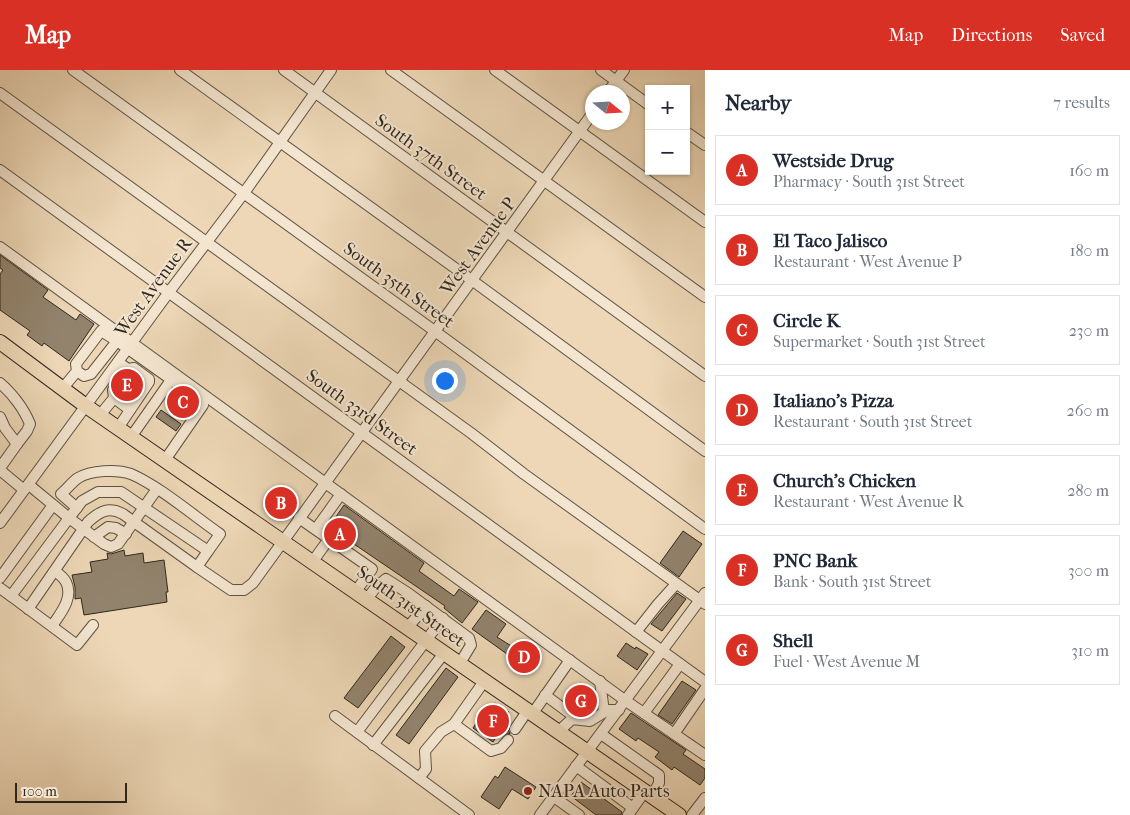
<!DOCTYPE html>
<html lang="en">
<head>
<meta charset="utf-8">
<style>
  body { margin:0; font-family:"IM FELL French Canon",serif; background:#f6f6f7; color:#1f2937 }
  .controls { position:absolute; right:15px; top:15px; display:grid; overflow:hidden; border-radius:0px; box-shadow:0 1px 4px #0004 }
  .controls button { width:45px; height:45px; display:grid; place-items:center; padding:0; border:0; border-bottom:1px solid #e0e1e3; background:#fff; color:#1f2937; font:25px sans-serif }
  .compass { position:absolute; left:585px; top:15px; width:45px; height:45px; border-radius:50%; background:#fff; box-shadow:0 1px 4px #0004; rotate:108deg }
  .scale { position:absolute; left:15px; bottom:12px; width:112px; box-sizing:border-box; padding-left:5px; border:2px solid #30271d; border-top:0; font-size:14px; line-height:18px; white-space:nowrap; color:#30271d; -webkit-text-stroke:4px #f3e5d0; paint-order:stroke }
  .you { position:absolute; left:444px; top:310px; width:18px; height:18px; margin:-12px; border:4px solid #fff; border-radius:50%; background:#1a73e8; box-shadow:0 0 0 8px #1a73e833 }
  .badge { display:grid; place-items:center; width:32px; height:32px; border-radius:50%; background:#d93025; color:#fff; font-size:16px; font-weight:700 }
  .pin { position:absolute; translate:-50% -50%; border:2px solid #fff; box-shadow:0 1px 5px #0006 }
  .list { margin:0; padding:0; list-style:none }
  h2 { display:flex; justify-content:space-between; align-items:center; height:65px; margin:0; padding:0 20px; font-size:21px }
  h2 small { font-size:16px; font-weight:400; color:#747a83 }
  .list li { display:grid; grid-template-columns:32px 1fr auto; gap:15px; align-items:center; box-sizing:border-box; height:70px; margin:0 10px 10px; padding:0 10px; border:1px solid #e0e1e3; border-radius:0px }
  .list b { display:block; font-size:19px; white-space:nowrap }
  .list p { margin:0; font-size:16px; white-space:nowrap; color:#747a83 }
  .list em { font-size:16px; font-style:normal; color:#747a83 }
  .map { position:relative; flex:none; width:705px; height:745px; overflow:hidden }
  header { display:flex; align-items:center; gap:30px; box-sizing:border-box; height:70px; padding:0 25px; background:#d93025; color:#fff }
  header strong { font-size:24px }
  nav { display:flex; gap:28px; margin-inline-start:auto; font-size:18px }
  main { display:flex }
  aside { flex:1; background:#fff }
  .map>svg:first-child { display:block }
  .building { fill:#92836d; stroke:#30271d }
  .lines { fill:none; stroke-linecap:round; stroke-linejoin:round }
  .minor-casing { stroke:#5f5343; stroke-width:12 }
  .major-casing { stroke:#30271d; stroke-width:16 }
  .minor { stroke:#f3e5d0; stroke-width:10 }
  .major { stroke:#edd7b6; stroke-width:14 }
  .poi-dot { fill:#8f2418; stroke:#f3e5d0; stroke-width:2 }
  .labels { text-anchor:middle; stroke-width:4; stroke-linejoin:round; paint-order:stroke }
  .street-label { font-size:18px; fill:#30271d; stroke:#f3e5d0 }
  .poi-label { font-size:18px; fill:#30271d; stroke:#f3e5d0; text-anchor:start }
</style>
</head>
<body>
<header>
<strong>Map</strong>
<nav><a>Map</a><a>Directions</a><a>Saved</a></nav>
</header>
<main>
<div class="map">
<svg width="705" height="745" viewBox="0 0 705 745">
  <rect width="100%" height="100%" fill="#edd7b6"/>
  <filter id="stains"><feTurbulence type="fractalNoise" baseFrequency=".004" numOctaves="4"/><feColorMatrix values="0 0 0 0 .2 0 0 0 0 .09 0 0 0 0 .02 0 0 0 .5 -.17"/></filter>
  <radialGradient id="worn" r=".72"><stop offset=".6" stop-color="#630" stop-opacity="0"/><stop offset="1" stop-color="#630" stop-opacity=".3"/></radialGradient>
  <!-- building -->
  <g class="building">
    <path d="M0 185 48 220 43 227 76 250 80 244 94 254 69 291 44 273 42 276 27 265 30 261 0 240V204L3 200 0 198Z"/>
    <path d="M131 307 138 312 127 326 121 321Z"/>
    <path d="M178 323 193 333 187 341 172 331Z"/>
    <path d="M161 340 181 354 176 361 156 347Z"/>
    <path d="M344 435 424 493 419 501 454 526 459 519 478 532 462 553 444 538 445 536 329 457Z"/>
    <path d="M683 461 702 474 679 507 660 493Z"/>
    <path d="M124 480 125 486 143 483 144 493 164 490 168 522H166L167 532 84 545 81 528 75 529V517L72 505 92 502 90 492 108 489 107 483 111 484Z"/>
    <path d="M677 523 686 529 662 561 651 554Z"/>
    <path d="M486 540 506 554 497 567 516 579 520 572 538 584 528 599 472 559Z"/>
    <path d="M391 566 405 577 358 638 344 628Z"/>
    <path d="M626 573 635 579 636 577 648 584 637 600 617 586Z"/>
    <path d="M446 598 458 607 409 674 396 665Z"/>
    <path d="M682 611 696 620 672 654 658 645Z"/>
    <path d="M495 633 509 642 503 651 509 655 508 659 510 664H505L502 666 498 664 493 672 473 658 479 649 476 647 481 639 485 641 487 637 491 640Z"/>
    <path d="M631 643 686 680 683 684 705 699V708L700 715 674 697 672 700 655 687 659 682 638 668 636 671 619 659Z"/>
    <path d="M505 697 536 717 528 729 512 719 499 739 481 727 495 706 498 708Z"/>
    <path d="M581 712 622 742 621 745H596L571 726Z"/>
  </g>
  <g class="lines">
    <!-- minor casing -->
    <g class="minor-casing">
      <g id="minor">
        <path d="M73 0 436 262 705 459"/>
        <path d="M180 0 473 211 705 381"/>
        <path d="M284 0 705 306"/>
        <path d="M391 0 705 227"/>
        <path d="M495 0 705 152"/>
        <path d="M601 0 649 35"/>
        <path d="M608 22 624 0"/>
        <path d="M0 23 471 363 524 404 705 534"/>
        <path d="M686 62 705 75"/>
        <path d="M0 100 705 612"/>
        <path d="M0 177 626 631 705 685"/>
        <path d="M117 271 203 332V335L165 390"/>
        <path d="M118 292 128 299 134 298 149 309V312L118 358"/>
        <path d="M0 313C12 323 24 339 30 354L27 361 17 374"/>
        <path d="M63 318 77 301 84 306 91 304 117 271 101 261 76 294 77 301"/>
        <path d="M114 328 130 340"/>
        <path d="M100 345 114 328 113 320 128 299"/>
        <path d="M0 347 5 358 17 374 0 398"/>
        <path d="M131 367 171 310"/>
        <path d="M0 400 24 420"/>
        <path d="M29 415 69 448 82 431 98 422H121L208 481 197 497 231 520H244L253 513 592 44"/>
        <path d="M77 438 61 424C67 419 72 412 78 408 91 400 117 399 131 404 159 416 194 446 220 464L208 481"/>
        <path d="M299 448 372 499 356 521"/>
        <path d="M0 453 169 222 244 123 331 0"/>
        <path d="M316 459 341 424"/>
        <path d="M94 467 108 457 116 458 126 464"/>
        <path d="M313 491 329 469"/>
        <path d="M0 508 53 435"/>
        <path d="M0 518 11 526 69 448 104 474 111 477 118 474 157 419"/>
        <path d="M11 526 77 575 93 555"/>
        <path d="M367 529 376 517 386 509 408 523 469 568 471 575 460 593"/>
        <path d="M28 539 88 452C99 442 108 436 123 444L197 497"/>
        <path d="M52 556C60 544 74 528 66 512 64 508 59 504 55 501"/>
        <path d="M408 557 426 536"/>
        <path d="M636 562 658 534 676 514"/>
        <path d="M485 610 454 654 491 681 501 678 508 670"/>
        <path d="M600 611 604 642"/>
        <path d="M545 625 576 648"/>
        <path d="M533 643 570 590"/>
        <path d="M644 643 680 594"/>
        <path d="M335 646 469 745"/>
        <path d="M515 659 528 640"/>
        <path d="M559 661 572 649 590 651 608 640H619"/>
        <path d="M357 662 443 548"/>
        <path d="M601 664 659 705V713L652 726"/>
        <path d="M674 664 705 619"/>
        <path d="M373 675 445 582"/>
        <path d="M576 696 633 738"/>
        <path d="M419 708 426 699 425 681 441 662 454 654"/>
        <path d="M554 727 579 745"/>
        <path d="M540 745 705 523"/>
        <path d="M628 745 645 721"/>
        <path d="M692 745 705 728"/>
      </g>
    </g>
    <!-- major casing -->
    <g class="major-casing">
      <path id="major" d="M0 272 86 336 679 745"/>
    </g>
    <!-- minor -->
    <use href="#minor" class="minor"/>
    <!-- major -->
    <use href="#major" class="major"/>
  </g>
  <!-- markers -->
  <circle class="poi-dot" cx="528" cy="721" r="5"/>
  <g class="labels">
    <!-- street labels -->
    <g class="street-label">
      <text transform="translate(431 87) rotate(36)" y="6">South 37th Street</text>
      <text transform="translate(478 176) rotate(-54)" y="6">West Avenue P</text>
      <text transform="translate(399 215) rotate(36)" y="6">South 35th Street</text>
      <text transform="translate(153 217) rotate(-54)" y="6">West Avenue R</text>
      <text transform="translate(362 342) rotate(36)" y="6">South 33rd Street</text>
      <text transform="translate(411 536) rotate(35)" y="6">South 31st Street</text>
    </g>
    <!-- poi labels -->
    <g class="poi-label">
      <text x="538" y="727">NAPA Auto Parts</text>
    </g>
  </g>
  <rect width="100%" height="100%" filter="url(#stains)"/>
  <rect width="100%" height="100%" fill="url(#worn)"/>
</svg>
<div class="controls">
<button>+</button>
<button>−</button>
</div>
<svg class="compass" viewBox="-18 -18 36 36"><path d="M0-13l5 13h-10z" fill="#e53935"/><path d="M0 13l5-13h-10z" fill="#747a83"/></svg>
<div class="scale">100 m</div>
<div class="you"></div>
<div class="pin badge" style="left:340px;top:464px">A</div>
<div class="pin badge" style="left:281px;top:433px">B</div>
<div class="pin badge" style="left:183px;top:332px">C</div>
<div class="pin badge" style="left:524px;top:587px">D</div>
<div class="pin badge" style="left:127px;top:315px">E</div>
<div class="pin badge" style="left:493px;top:651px">F</div>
<div class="pin badge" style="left:581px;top:631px">G</div>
</div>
<aside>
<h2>Nearby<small>7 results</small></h2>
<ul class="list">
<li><span class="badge">A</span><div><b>Westside Drug</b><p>Pharmacy · South 31st Street</p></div><em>160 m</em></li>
<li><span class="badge">B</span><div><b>El Taco Jalisco</b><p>Restaurant · West Avenue P</p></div><em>180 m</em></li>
<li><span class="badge">C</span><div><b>Circle K</b><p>Supermarket · South 31st Street</p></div><em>230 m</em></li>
<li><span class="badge">D</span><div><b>Italiano's Pizza</b><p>Restaurant · South 31st Street</p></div><em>260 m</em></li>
<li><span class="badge">E</span><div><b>Church's Chicken</b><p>Restaurant · West Avenue R</p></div><em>280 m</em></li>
<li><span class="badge">F</span><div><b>PNC Bank</b><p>Bank · South 31st Street</p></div><em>300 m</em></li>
<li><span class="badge">G</span><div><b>Shell</b><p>Fuel · West Avenue M</p></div><em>310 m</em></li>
</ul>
</aside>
</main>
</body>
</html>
